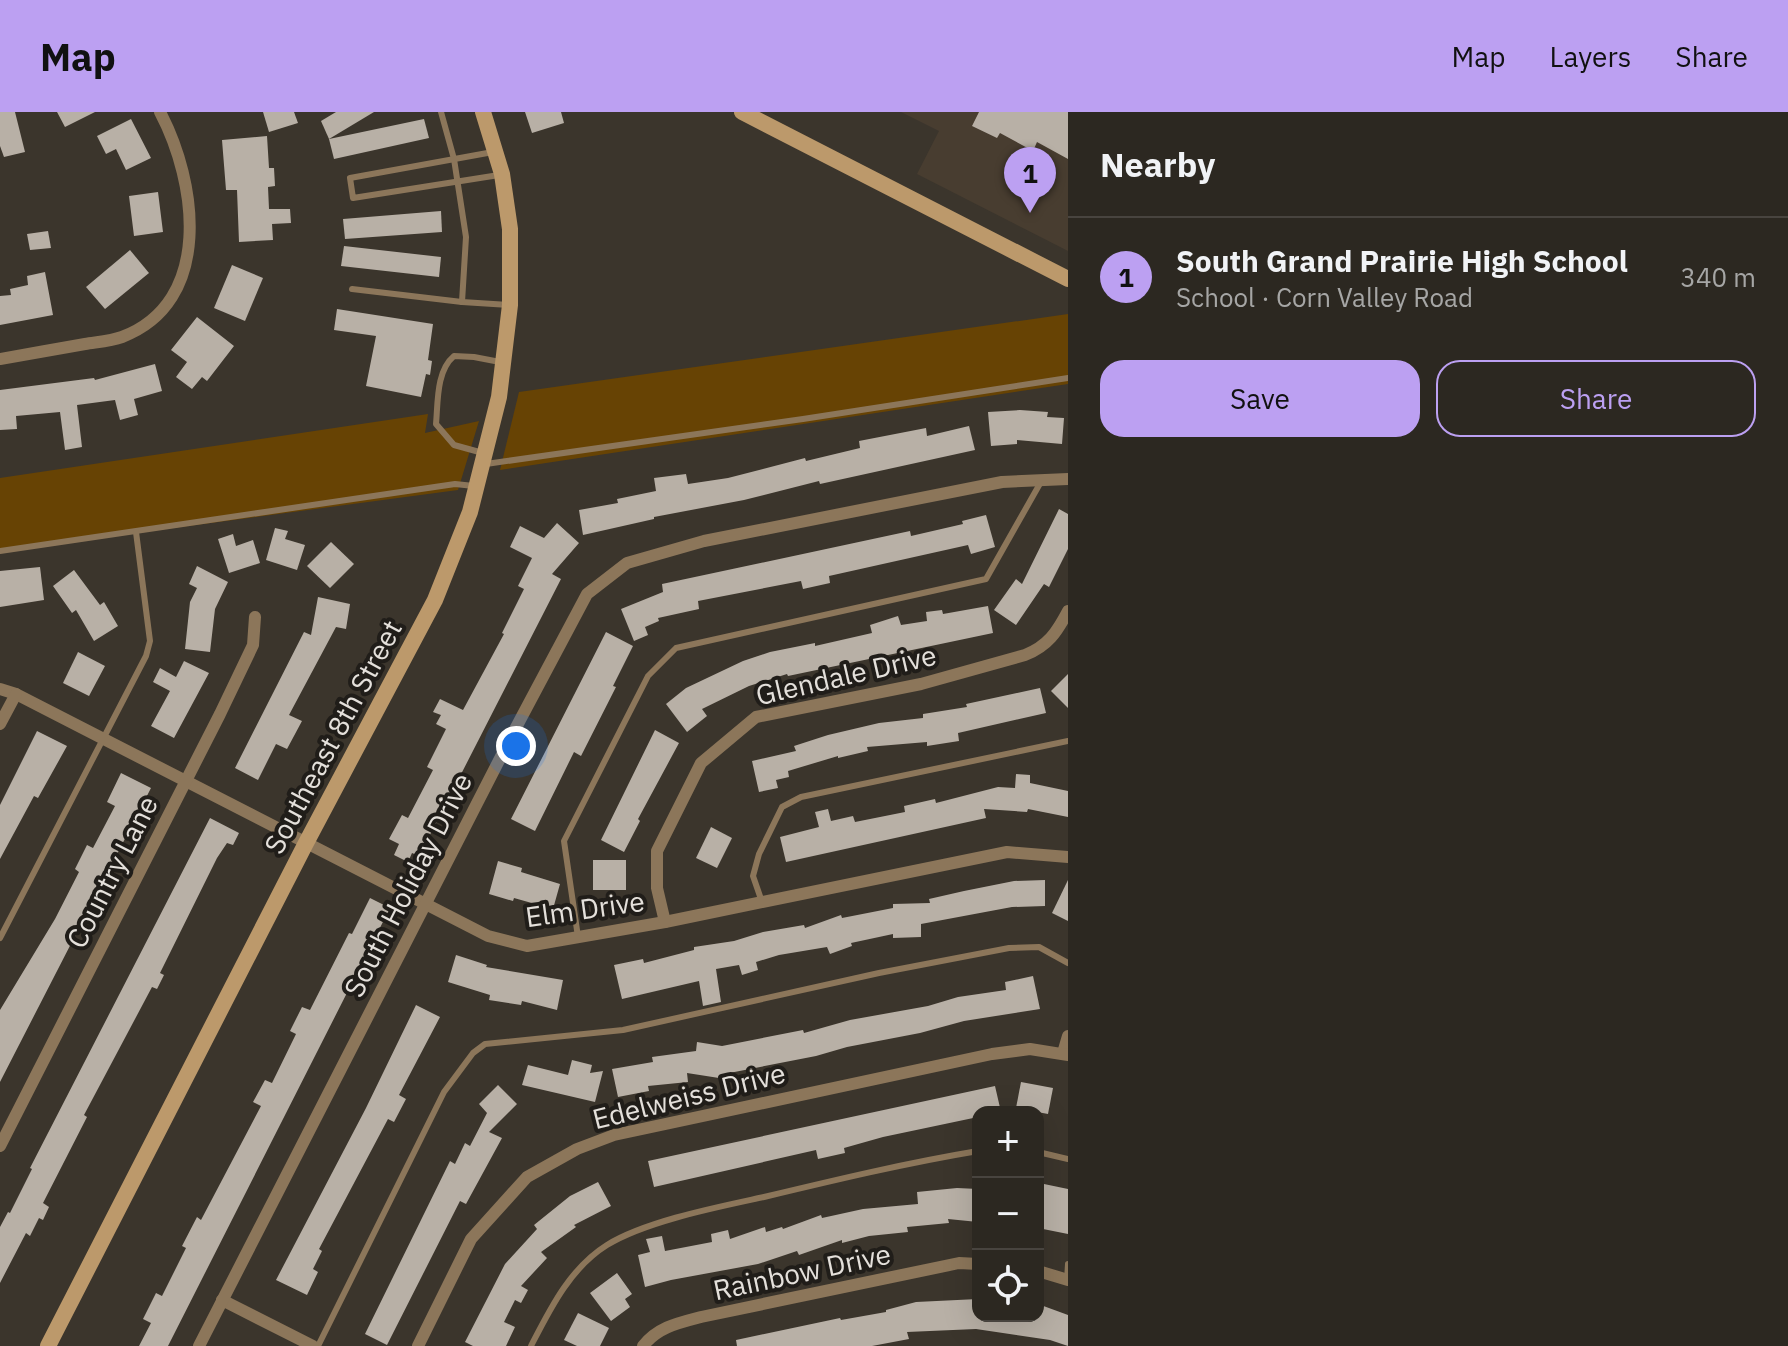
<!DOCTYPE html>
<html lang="en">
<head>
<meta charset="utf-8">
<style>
  body { margin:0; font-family:"IBM Plex Sans",sans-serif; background:#38342e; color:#f1f3f6 }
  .controls { position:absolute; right:24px; bottom:24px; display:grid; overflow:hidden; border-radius:16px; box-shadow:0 8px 32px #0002 }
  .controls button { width:72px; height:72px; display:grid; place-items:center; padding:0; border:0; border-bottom:2px solid #48443f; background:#2c2821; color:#f1f3f6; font:40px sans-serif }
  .you { position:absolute; left:516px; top:634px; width:28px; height:28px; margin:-20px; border:6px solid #fff; border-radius:50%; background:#1a73e8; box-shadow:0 0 0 12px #1a73e833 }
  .badge { display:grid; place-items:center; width:52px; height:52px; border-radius:50%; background:#bca0f2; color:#111; font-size:26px; font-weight:700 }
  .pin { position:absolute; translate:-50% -66px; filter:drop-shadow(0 2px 4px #0008) }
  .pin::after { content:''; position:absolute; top:42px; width:28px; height:24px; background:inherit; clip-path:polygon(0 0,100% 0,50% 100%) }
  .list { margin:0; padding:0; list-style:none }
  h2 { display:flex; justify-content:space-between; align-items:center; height:104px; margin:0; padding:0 32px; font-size:34px }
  h2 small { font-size:26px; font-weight:400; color:#a6a6a5 }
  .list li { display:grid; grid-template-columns:52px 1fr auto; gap:24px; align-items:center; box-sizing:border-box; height:120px; padding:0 32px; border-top:2px solid #48443f }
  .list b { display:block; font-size:30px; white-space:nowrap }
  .list p { margin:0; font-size:26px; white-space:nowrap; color:#a6a6a5 }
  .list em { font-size:26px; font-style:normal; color:#a6a6a5 }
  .actions { display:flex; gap:16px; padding:24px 32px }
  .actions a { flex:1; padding:18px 0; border:2px solid #bca0f2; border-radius:24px; text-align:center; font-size:28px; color:#bca0f2 }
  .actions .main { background:#bca0f2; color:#111 }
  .icon { flex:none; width:44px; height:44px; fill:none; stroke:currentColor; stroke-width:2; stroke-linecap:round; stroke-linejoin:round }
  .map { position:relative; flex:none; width:1068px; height:1234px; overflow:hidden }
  header { display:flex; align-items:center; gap:48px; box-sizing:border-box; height:112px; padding:0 40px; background:#bca0f2; color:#111 }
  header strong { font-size:38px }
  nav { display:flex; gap:44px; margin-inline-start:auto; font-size:28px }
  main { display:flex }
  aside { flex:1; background:#2c2821 }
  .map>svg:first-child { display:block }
  .built { fill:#483d30 }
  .green { fill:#674304 }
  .building { fill:#b8b0a6 }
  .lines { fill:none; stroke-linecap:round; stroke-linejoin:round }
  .lane { stroke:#8c765a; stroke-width:6 }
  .street { stroke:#8c765a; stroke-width:12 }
  .secondary { stroke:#bc996b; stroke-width:16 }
  .labels { text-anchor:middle; stroke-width:8; stroke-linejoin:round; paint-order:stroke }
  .street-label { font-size:28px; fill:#e4e0db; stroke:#201d19 }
</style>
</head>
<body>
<header>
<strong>Map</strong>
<nav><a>Map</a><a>Layers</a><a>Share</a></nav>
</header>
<main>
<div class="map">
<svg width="1068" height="1234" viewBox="0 0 1068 1234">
  <rect width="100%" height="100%" fill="#3b352c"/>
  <!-- built -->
  <path class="built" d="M901 0H1068V139L917 62 939 19Z"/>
  <!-- green -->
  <g class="green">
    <path d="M1068 202V272L500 358 519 280Z"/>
    <path d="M428 302 425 321 479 309 458 378 0 439V366Z"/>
  </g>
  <!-- building -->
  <g class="building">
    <path d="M0 0H15L25 40 4 45 0 34Z"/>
    <path d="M57 0H95L65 15Z"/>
    <path d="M263 0H294L298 11 269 20Z"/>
    <path d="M336 0H374L329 27 321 9Z"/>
    <path d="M525 0H561L564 11 532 21Z"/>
    <path d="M979 0H1068V47L1037 30 1033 39 1000 21 997 26 972 14Z"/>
    <path d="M131 7 151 46 126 58 116 37 106 42 97 24Z"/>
    <path d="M424 7 429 26 334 47 329 27Z"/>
    <path d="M267 24 269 56H274L275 74 268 75 269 97H290L291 111 272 112 273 128 239 130 237 78H226L222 28Z"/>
    <path d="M158 80 163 120 134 124 129 84Z"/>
    <path d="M441 99 442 120 345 127 343 107Z"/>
    <path d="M48 119 51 136 30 138 27 122Z"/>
    <path d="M344 134 441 145 439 165 341 154Z"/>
    <path d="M130 138 149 161 105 197 86 175Z"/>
    <path d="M232 153 263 166 245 209 214 196Z"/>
    <path d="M45 160 53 203 0 213V184L11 183 10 177 28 173 27 164Z"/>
    <path d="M337 197 433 212 428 248 432 249 430 263 426 262 421 285 366 274 376 224 334 218Z"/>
    <path d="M197 205 234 234 207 269 202 265 192 277 176 265 187 250 171 238Z"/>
    <path d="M155 252 162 279 134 287 138 303 120 308 115 288 77 293 82 335 65 338 60 300 16 304 17 317 0 318V278L94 266 95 268Z"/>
    <path d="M1020 298 1048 300 1047 305 1064 306 1062 332 1017 328V332L991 334 988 300Z"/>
    <path d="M969 314 975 338 820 372 819 369 744 388 654 405V407L583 423 579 398 618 391 617 387 656 379 654 366 686 362 688 372 728 366 805 346 806 349 860 336 859 329 926 316 927 324Z"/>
    <path d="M1059 397 1068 402V437L1049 475 1044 472 1016 513 994 498 1016 467 1022 472Z"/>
    <path d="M986 403 995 435 971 442 968 433 829 464 830 471 803 477 801 469 698 489 699 497 658 506 659 509 645 515 648 523 634 529 621 497 663 480 662 472 910 419 911 424 963 412 962 409Z"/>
    <path d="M557 411 579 431 552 462 561 467 435 713 419 744 412 741 408 750 394 743 399 732 389 727 402 703 408 706 433 658 427 655 446 617 436 612 441 603 433 600 440 587 463 598 504 522 502 521 524 477 518 474 532 446 510 435 520 414 544 426Z"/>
    <path d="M275 416 288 419 285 427 305 433 297 458 266 448Z"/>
    <path d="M233 422 236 434 253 428 260 451 229 461 218 427Z"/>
    <path d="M331 430 354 452 330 476 307 454Z"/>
    <path d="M197 454 228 470 215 497 210 540 185 537 190 490 197 476 189 472Z"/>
    <path d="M40 455 44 488 0 495V459Z"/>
    <path d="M74 458 100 493 104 490 118 514 94 529 76 498 72 501 53 474Z"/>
    <path d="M318 485 350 492 346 517 336 515 289 603 302 609 287 637 276 632 258 668 235 656 304 520 311 523Z"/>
    <path d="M988 494 993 521 788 564 787 562 749 574 702 597 707 604 687 620 666 592 686 576 743 549 770 540 815 531V534L872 521 870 513 898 504 901 513 927 509 926 500 942 498 943 502Z"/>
    <path d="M606 520 633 534 613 574 616 575 581 644 574 640 535 719 511 707Z"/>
    <path d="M78 540 105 554 89 584 63 571Z"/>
    <path d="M184 549 209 561 174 626 151 614 170 579 153 570 160 556 176 565Z"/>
    <path d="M1068 562V596L1051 579Z"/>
    <path d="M1040 576 1046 601 958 621 959 629 927 634V630L867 635 868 639 838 646V644L788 659 789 665 776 668 778 676 759 680 752 649 796 639 794 634 828 623 879 611 923 606V602L967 595 966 592Z"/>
    <path d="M655 618 679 631 638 707 640 709 624 740 601 728Z"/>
    <path d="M37 619 67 634 38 686 34 684 0 747V693Z"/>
    <path d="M121 661 151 676 0 970V898L55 807 79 760 75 757 87 733 93 736 115 694 107 690Z"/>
    <path d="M1016 662 1030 663V671L1068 679V705L1028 697 1027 700 984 697 986 706 786 750 780 725 819 715 815 700 828 697 831 709 853 704 855 710 905 700 904 694 935 687 936 691 998 675 1015 676Z"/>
    <path d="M210 706 239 721 233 733 227 731 217 746 160 861 164 863 157 877 152 875 84 1003 87 1005 43 1091 49 1095 43 1108 39 1106 30 1124 26 1121 0 1171V1115L8 1100 10 1101 32 1057 30 1056Z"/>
    <path d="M711 715 732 726 717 756 696 746Z"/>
    <rect x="593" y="748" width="33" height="30"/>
    <path d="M498 749 522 756 521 760 560 772 553 797 514 786 513 789 489 782Z"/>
    <path d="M1045 768V794L1012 795 921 812V825L893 826V822L851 831 852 834 830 842 827 835 779 843 756 850 758 858 742 863 739 853 716 857 721 890 703 894 699 869 622 887 614 853 643 847 644 851 694 838V835L734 829 763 820 804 813 805 816 841 803 842 806 893 796V792L930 791 929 787 964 779 1014 769Z"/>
    <path d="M1068 768V809L1052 801Z"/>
    <path d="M370 786 390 796 168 1234H139L151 1211 143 1207 156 1181 162 1184 186 1136 182 1134 197 1105 201 1108 261 994 253 990 265 968 272 971 296 922 290 919 302 895 310 898 349 821 352 822Z"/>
    <path d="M456 843 487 853 486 855 563 868 557 898 522 889 521 893 489 888 490 883 448 870Z"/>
    <path d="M1033 864 1040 897 964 909 920 921 847 935 816 944 719 963V966L687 961 688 970 648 974 649 979 618 985 612 957 653 950 652 945 696 939 697 930 722 934 803 918 804 921 850 908 928 894 958 885 1006 878 1005 870Z"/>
    <path d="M416 893 440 905 399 983 406 987 394 1010 388 1007 319 1137 322 1139 313 1157 318 1160 307 1183 276 1168 366 996Z"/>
    <path d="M572 948 592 953 590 961 603 959 595 990 522 973 528 953 568 963Z"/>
    <path d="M1021 970 1053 976 1048 1002 1016 996Z"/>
    <path d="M498 973 517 992 489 1020 502 1026 466 1092 460 1089 387 1233 365 1222 450 1049 455 1052 465 1031 470 1034 487 1001 479 992Z"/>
    <path d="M995 974 1001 1000H978V1005L883 1025 844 1036 845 1041 818 1047 816 1038 654 1075 648 1049Z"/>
    <path d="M598 1070 611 1094 574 1113 576 1115 541 1140 547 1146 521 1174 528 1178 521 1191 515 1188 504 1210 515 1215 506 1234H473L465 1230 505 1152 537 1117 534 1113 570 1084Z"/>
    <path d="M1044 1072 1068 1077V1122L1038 1116V1097Z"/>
    <path d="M957 1076 978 1077V1110L948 1107 949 1111 907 1115 908 1120 869 1124 842 1131V1128L799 1143 797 1139 758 1152 671 1168 645 1175 638 1143 650 1140 646 1127 662 1124 665 1139 712 1130 711 1122 728 1118 730 1127 765 1115 766 1120 782 1115 783 1117 821 1103 822 1106 863 1097 918 1092 917 1080Z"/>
    <path d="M617 1161 632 1182 625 1187 630 1195 611 1209 590 1181Z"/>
    <path d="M978 1187V1204H1038V1192L1068 1203V1234L1050 1228 976 1217 907 1220 909 1227 872 1234H737L736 1228 840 1206 841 1208 886 1200V1198L916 1190Z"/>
    <path d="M578 1201 609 1216 600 1234H577L564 1228Z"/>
  </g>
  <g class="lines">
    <!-- lane -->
    <g class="lane">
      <path d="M441 0 454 47 466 125 462 190 509 193"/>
      <path d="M493 40 350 66 353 86 499 63"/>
      <path d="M352 177 462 190"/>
      <path d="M483 341 454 333 436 312C438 291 436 259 454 244L474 245 500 250"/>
      <path d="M486 352 803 307 1068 266"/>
      <path d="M0 439 455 372 474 374"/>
      <path d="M762 790 753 764 759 742 782 695 801 685C890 667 979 648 1068 629"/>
      <path d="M578 825 564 729 648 564 676 536 986 467 1042 368"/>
      <path d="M0 826 146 544 150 529 136 420"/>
      <path d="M1038 1040 1068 1047"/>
      <path d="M1067 1168 1068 1152"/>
      <path d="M318 1234 444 980 473 941 485 932 623 918 879 861 1009 836 1039 835 1068 851"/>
      <path d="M531 1234C550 1197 570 1156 607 1133 646 1109 718 1095 764 1085 835 1068 906 1051 978 1039"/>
    </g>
    <!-- street -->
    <g class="street">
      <path d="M0 247C28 242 57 237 85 232 97 230 111 229 122 225 214 190 197 70 160 0"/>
      <path d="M0 577 16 582 488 824 527 834 665 810 1007 740 1068 745"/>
      <path d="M0 612 16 582"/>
      <path d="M665 810 657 776V739L701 651 756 605 921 572 1025 543C1048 534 1057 520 1068 499"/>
      <path d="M1063 941 1068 924"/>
      <path d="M0 1034 220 602 253 533 255 505"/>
      <path d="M1038 1159 1068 1168"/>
      <path d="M222 1188 313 1234"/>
      <path d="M199 1234 511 625 587 482 627 451 704 429 1002 370 1068 367"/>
      <path d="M418 1234 471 1127 527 1065 577 1037 614 1023 992 942 1030 937 1068 943"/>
      <path d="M643 1234C658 1215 678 1211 701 1205L959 1151 978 1152"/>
    </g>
    <!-- secondary -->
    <g class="secondary">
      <path d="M742 0 1068 167"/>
      <path d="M48 1234 306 731 435 488 470 400 499 285 510 193V117L502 62 483 0"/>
    </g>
  </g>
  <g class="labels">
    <!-- street labels -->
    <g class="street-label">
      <text transform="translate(846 563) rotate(-13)" y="10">Glendale Drive</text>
      <text transform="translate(333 625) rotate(-62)" y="10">Southeast 8th Street</text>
      <text transform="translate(112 760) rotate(-63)" y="10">Country Lane</text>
      <text transform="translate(408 773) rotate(-63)" y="10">South Holiday Drive</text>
      <text transform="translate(585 797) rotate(-8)" y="10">Elm Drive</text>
      <text transform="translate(689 984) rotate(-14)" y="10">Edelweiss Drive</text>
      <text transform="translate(802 1160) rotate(-12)" y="10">Rainbow Drive</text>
    </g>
  </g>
</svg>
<div class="controls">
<button>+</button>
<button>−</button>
<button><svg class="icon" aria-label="locate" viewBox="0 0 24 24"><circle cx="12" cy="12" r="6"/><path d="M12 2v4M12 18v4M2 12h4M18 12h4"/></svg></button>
</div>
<div class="you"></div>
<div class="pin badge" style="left:1030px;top:101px">1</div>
</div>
<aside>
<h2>Nearby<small></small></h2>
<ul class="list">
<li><span class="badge">1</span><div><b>South Grand Prairie High School</b><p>School · Corn Valley Road</p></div><em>340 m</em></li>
</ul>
<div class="actions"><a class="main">Save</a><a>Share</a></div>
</aside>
</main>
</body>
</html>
